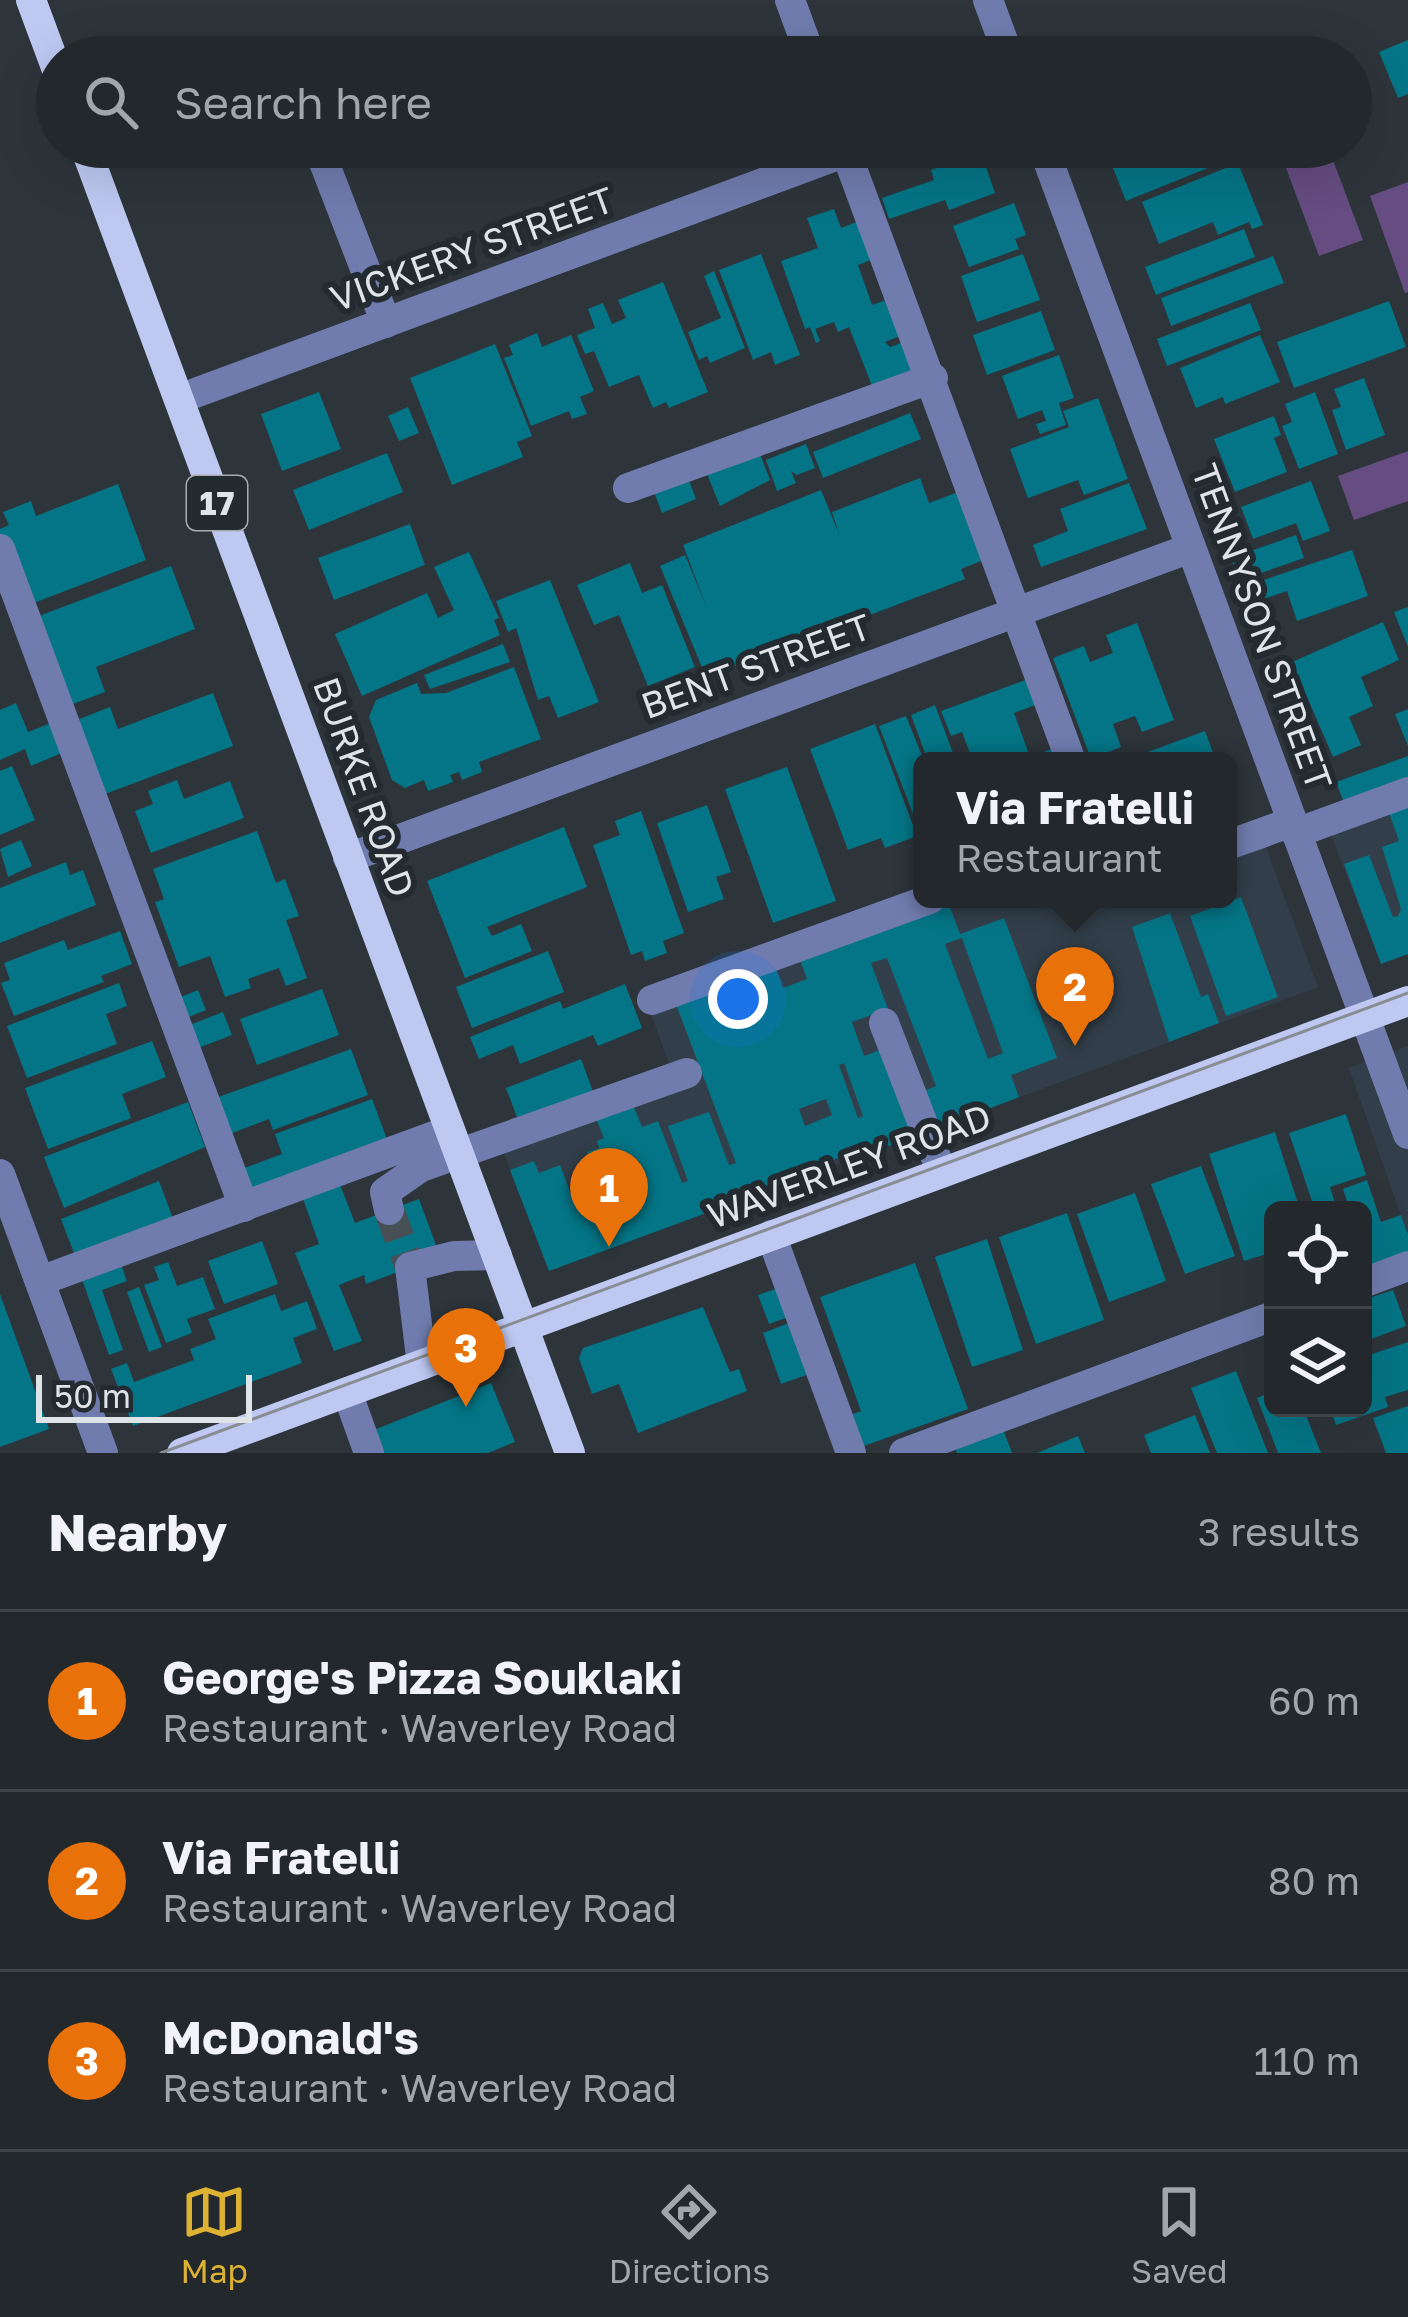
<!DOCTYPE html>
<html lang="en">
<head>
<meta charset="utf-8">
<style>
  body { margin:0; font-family:"Golos Text",sans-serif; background:#2e3438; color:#f1f3f6 }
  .controls { position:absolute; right:36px; bottom:36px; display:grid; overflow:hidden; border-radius:18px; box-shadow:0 12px 48px #0002 }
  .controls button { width:108px; height:108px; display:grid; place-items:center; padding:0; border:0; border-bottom:3px solid #3f4448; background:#22282c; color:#f1f3f6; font:60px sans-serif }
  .scale { position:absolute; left:36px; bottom:30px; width:216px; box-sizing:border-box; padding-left:12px; border:6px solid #dfe4e8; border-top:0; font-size:33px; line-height:42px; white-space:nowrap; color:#dfe4e8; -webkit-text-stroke:9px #232b31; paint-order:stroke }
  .you { position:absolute; left:738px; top:999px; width:42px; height:42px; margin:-30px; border:9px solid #fff; border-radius:50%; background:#1a73e8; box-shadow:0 0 0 18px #1a73e833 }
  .badge { display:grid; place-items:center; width:78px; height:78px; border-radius:50%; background:#ddb233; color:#fff; font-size:39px; font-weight:700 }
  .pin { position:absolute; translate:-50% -99px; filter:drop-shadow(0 3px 6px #0008) }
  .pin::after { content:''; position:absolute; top:63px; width:42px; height:36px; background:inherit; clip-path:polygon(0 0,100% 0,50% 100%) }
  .popup { position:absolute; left:913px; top:752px; width:324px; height:156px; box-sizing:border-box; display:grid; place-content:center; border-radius:18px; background:#22282c; filter:drop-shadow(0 3px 9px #0005); font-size:39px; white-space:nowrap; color:#a2a6a9 }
  .popup b { font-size:45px; color:#f1f3f6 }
  .popup::after { content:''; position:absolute; left:50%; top:100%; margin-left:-24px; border:24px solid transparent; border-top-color:#22282c }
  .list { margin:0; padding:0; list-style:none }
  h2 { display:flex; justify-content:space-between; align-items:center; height:156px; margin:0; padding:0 48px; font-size:51px }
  h2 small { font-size:39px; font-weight:400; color:#a2a6a9 }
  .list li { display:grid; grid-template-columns:78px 1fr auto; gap:36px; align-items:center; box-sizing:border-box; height:180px; padding:0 48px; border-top:3px solid #3f4448 }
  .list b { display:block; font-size:45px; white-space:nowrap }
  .list p { margin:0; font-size:39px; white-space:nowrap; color:#a2a6a9 }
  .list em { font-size:39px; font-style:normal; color:#a2a6a9 }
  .icon { flex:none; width:66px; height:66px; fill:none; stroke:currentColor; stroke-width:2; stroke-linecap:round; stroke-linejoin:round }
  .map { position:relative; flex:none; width:1408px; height:1453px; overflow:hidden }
  .search { position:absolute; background:#22282c; box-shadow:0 12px 48px #0002; left:36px; right:36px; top:36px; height:132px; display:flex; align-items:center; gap:30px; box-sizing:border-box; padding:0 42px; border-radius:66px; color:#a2a6a9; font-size:45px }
  .sheet { height:696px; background:#22282c }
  nav { display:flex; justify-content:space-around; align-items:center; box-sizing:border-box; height:168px; border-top:3px solid #3f4448; background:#22282c; font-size:33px; color:#a2a6a9 }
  nav a { display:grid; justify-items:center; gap:6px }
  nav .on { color:#ddb233 }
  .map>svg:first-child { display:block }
  .built { fill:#323f4a }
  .green { fill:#654c81 }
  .building { fill:#047586; fill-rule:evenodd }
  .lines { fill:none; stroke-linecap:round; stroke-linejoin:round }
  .minor-tunnel { stroke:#484f55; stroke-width:30; stroke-dasharray:30 15; stroke-linecap:butt }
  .minor { stroke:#707cae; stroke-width:30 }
  .major { stroke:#bec8f1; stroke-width:30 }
  .tram { stroke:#878d92; stroke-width:3 }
  .labels { text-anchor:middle; stroke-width:12; stroke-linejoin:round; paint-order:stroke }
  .shield { fill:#232b31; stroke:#a7acb1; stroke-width:3 }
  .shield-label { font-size:33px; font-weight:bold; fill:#dfe4e8 }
  .street-label { font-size:36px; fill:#dfe4e8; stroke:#232b31 }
</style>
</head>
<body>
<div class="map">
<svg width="1408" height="1453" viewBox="0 0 1408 1453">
  <rect width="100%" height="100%" fill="#2d353b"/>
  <!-- built -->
  <g class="built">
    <path d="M1408 785V954L1381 964 1324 816Z"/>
    <path d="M1258 827 1318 987 549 1271 497 1135 671 1069 644 994 922 899H1228V837Z"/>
    <path d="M1408 1046V1235L1349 1068Z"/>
  </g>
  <!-- green -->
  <g class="green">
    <path d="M1318 147H1328L1363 240 1319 256 1283 160Z"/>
    <path d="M1408 182V292L1405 293 1370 196Z"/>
    <path d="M1408 451V501L1354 520 1338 476Z"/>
  </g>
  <!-- building -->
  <g class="building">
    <path d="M1184 38 1192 57H1140Z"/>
    <path d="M1408 40V94L1398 98 1379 52Z"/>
    <path d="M1121 147H1242L1245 153 1126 201 1107 153Z"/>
    <path d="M981 153 995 193 949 210 945 200 889 219 882 198 934 180 931 170Z"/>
    <path d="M1238 163 1263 225 1252 229 1249 222 1218 235 1213 222 1159 244 1142 202Z"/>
    <path d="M1014 203 1026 235 1015 239 1019 249 969 267 953 226Z"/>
    <path d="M834 209 841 228 867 218 881 256 858 265 872 305 892 298 905 334 885 342 890 347 904 342 917 374 874 391 849 327 838 332 834 322 815 329 820 341 816 343 810 327 805 329 781 261 818 248 807 218Z"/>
    <path d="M1244 229 1255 257 1156 295 1145 267Z"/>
    <path d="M761 254 800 355 775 365 771 352 753 360 719 270Z"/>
    <path d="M1023 254 1040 300 977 322 961 276Z"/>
    <path d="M1273 256 1284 283 1171 326 1161 298Z"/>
    <path d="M714 271 745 348 710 363 707 356 699 360 688 332 721 318 704 276Z"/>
    <path d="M663 282 708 392 669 408 666 402 653 408 639 375 609 387 594 351 585 354 577 335 595 328 588 309 603 303 612 324 626 318 618 300Z"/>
    <path d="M1389 301 1406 347 1294 388 1277 342Z"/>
    <path d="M1250 303 1261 330 1167 366 1157 339Z"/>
    <path d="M1041 311 1055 350 987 375 973 335Z"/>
    <path d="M537 333 542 347 571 335 594 391 580 397 587 414 572 419 569 411 531 426 504 358 513 355 509 345Z"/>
    <path d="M1260 335 1280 382 1225 404 1223 397 1196 408 1180 368Z"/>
    <path d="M495 344 532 436 517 442 523 457 452 485 410 378Z"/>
    <path d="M1059 355 1074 398 1059 403 1066 425 1040 434 1036 424 1046 421 1042 410 1018 419 1002 376Z"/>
    <path d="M1364 378 1385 435 1346 450 1332 410 1341 407 1334 389Z"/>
    <path d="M319 392 341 449 282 471 261 414Z"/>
    <path d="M1315 392 1338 454 1299 469 1282 426 1292 422 1285 404Z"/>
    <path d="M1098 398 1128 479 1084 495 1078 480 1028 498 1010 449 1069 427 1063 411Z"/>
    <path d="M408 407 419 433 399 441 388 416Z"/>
    <path d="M910 413 921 439 823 478 813 452Z"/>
    <path d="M1274 416 1281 435 1274 438 1287 472 1235 492 1214 439Z"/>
    <path d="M806 444 815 468 797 475 791 471 796 483 777 491 766 460Z"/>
    <path d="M387 453 403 492 309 530 293 490Z"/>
    <path d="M760 454 770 480 720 506 707 474Z"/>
    <path d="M688 478 696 499 662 513 654 492Z"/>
    <path d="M920 478 929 503 961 491 986 559 961 569 965 579 706 677 660 566 685 555 707 608 683 545 821 490 839 534 832 512Z"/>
    <path d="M1311 481 1330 531 1303 541 1296 523 1253 539 1241 507Z"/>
    <path d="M1129 483 1147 529 1041 567 1033 545 1068 531 1060 509Z"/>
    <path d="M118 484 146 560 26 606 0 536V529L9 525 3 512 31 501 36 516Z"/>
    <path d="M410 524 425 565 334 600 318 558Z"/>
    <path d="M1296 535 1304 558 1238 581 1231 558Z"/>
    <path d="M1352 550 1368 596 1297 621 1287 591 1248 604 1243 587Z"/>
    <path d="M469 552 499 618 494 620 500 635 362 696 335 634 427 593 438 618 454 610 434 567Z"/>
    <path d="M630 563 642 593 662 585 695 667 648 686 619 615 594 625 577 585Z"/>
    <path d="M171 566 195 629 96 667 105 692 65 707 31 619Z"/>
    <path d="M550 580 599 702 558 718 549 696 538 700 516 628 508 632 496 601Z"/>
    <path d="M1408 607V647L1394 612Z"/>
    <path d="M1383 622 1399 660 1361 677 1373 706 1349 717 1361 745 1333 757 1292 662Z"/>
    <path d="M1137 623 1174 720 1142 732 1135 716 1113 724 1121 747 1091 759 1053 658 1084 646 1090 662 1113 653 1106 635Z"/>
    <path d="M503 644 510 662 430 689 424 675Z"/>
    <path d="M514 667 541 739 479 762 482 772 462 780 459 772 450 775 453 782 428 791 424 780 405 788 392 780 369 717 376 700 417 683 421 694 446 693Z"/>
    <path d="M1031 678 1041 703 1014 713 1030 757 1052 749 1057 761H973L962 732 951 736 941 711Z"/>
    <path d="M213 693 233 746 105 794 77 720 110 707 118 729Z"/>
    <path d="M16 703 28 732 51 723 64 752 31 766 25 749 0 760V710Z"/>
    <path d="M935 705 956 761H928L911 715Z"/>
    <path d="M1408 709V746L1395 714Z"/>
    <path d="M906 716 924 761 922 837 879 726Z"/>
    <path d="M875 724 917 836 885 848 881 838 848 850 810 749Z"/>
    <path d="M1205 731 1216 761H1126V760Z"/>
    <path d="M1408 756V785L1346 808 1336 782Z"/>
    <path d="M12 766 35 820 0 835V771Z"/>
    <path d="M787 767 836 901 773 923 725 789Z"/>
    <path d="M177 780 184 799 230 781 244 818 151 853 135 811 153 804 148 791Z"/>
    <path d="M1408 799V954L1381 964 1344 864 1369 855 1393 917 1398 916 1401 909 1382 847 1399 841 1387 807Z"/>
    <path d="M707 805 731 872 716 877 724 899 688 912 657 823Z"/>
    <path d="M641 811 684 933 663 941 667 953 645 961 642 951 631 955 593 845 620 835 615 821Z"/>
    <path d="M564 827 587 887 487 927 492 936 521 924 532 951 465 978 427 881Z"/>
    <path d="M257 831 276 883 285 879 299 916 286 920 307 978 286 986 279 968 248 979 251 988 225 997 210 956 179 967 155 902 164 899 153 869Z"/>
    <path d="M21 840 32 866 8 877 0 849Z"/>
    <path d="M66 862 70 875 83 870 96 905 0 943V888Z"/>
    <path d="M1241 897 1278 997 1226 1016 1190 916Z"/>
    <path d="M947 899 960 934 1004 918 1057 1058 1011 1075 1019 1097 933 1130 919 1093 936 1086 887 958 871 963 888 1009 852 1022 864 1056 885 1048 921 1134 848 1161 846 1155 820 1165 823 1170 549 1271 510 1170 534 1161 539 1173 560 1165 577 1210 600 1202 605 1215 609 1213 587 1152 599 1148 597 1141 604 1138 594 1114 631 1100 642 1127 658 1121 682 1183 688 1181 668 1126 709 1112 729 1165 736 1163 674 999 774 963 783 988 807 979 797 952ZM962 938 1003 1053 988 1059 945 944ZM844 1063 863 1116 858 1118 839 1065ZM826 1099 832 1115 805 1126 799 1109Z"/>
    <path d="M1170 913 1201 997 1208 994 1219 1023 1169 1042 1132 927Z"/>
    <path d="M120 931 132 964 101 976 104 982 14 1016 1 983 10 980 4 963 64 940 68 950Z"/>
    <path d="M548 951 564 992 472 1028 456 987Z"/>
    <path d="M119 983 127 1006 106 1014 117 1044 27 1078 7 1026Z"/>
    <path d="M625 984 642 1028 598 1046 593 1035 520 1064 513 1045 479 1059 470 1037 560 1001 563 1009Z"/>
    <path d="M322 989 339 1035 257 1065 240 1019Z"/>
    <path d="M198 990 206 1010 179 1021 171 1001Z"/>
    <path d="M223 1012 232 1035 193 1050 184 1027Z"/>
    <path d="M152 1041 166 1077 122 1094 131 1118 48 1149 25 1088Z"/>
    <path d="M351 1049 368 1095 273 1130 269 1119 227 1135 213 1099Z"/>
    <path d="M581 1059 595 1097 520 1125 506 1088Z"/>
    <path d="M372 1099 388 1142 248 1194 239 1170 282 1154 275 1134Z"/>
    <path d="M188 1102 205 1147 64 1208 44 1157Z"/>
    <path d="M1346 1114 1366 1175 1330 1187 1337 1210H1315L1289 1133Z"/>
    <path d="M1275 1132 1300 1210H1273V1252L1244 1261 1209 1154Z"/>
    <path d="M1201 1166 1235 1256 1185 1274 1151 1184Z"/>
    <path d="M1367 1180 1381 1222 1401 1215 1408 1235V1258L1371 1272 1363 1249V1210H1350L1343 1189Z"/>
    <path d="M159 1181 175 1224 75 1256 61 1219Z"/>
    <path d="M339 1182 355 1223 419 1199 440 1256 366 1284 364 1275 339 1285 362 1341 334 1351 295 1253 319 1244 302 1196Z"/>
    <path d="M1135 1193 1166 1281 1109 1302 1077 1214Z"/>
    <path d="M1067 1213 1104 1320 1036 1344 999 1237Z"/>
    <path d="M987 1239 1023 1350 972 1367 935 1257Z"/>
    <path d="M262 1241 278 1284 224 1304 208 1261Z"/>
    <path d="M119 1259 127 1281 102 1290 123 1350 109 1355 80 1274Z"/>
    <path d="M168 1262 177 1286 203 1277 215 1309 187 1319 192 1333 166 1343 144 1285 159 1280 154 1267Z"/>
    <path d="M915 1263 968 1409 858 1448 847 1416 861 1411 820 1297Z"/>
    <path d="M139 1287 162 1347 149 1352 127 1292Z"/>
    <path d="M781 1287 791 1316 769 1324 758 1295Z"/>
    <path d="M1393 1290 1406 1326 1363 1342V1300Z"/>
    <path d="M0 1294 49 1429 0 1447Z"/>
    <path d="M275 1294 281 1311 307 1301 317 1329 293 1338 302 1363 133 1426 111 1369 127 1363 134 1382 194 1360 190 1349 216 1339 208 1319Z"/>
    <path d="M703 1307 730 1372 739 1369 747 1391 638 1433 619 1384 592 1394 579 1358 583 1348Z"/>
    <path d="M789 1323 809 1374 781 1384 763 1333Z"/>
    <path d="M1408 1342V1390L1385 1397 1388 1407 1336 1425 1330 1408H1363V1357Z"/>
    <path d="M1236 1371 1268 1453H1217L1191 1388Z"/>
    <path d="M491 1383 515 1442 488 1453H377L369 1432Z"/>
    <path d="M1273 1391V1408H1303L1321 1453H1278L1257 1398Z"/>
    <path d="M1408 1406V1453H1386L1373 1418Z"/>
    <path d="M1195 1415 1210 1453H1151L1144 1435Z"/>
    <path d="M1001 1424 1012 1453H957L953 1441Z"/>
    <path d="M1078 1436 1085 1453H1037Z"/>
  </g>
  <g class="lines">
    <!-- minor-tunnel -->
    <path class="minor-tunnel" d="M389 1210 410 1267"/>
    <!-- minor -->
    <g class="minor">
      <path d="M790 0 811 57"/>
      <path d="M988 0 1009 57"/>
      <path d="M844 147 1071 761"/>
      <path d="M1043 147 1408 1134"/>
      <path d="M322 157 386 323"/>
      <path d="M179 399 860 147"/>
      <path d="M628 488 933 378"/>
      <path d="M0 549 244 1207"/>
      <path d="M1296 833 1408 792"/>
      <path d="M1228 845 1292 822"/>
      <path d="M348 858 1191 548"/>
      <path d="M652 1000 930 899"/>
      <path d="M884 1023 942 1173"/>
      <path d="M0 1174 103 1453"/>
      <path d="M389 1210 385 1192 421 1167 687 1073"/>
      <path d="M771 1235 851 1453"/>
      <path d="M40 1281 450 1130"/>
      <path d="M1363 1283 1408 1266"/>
      <path d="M422 1365 410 1267 454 1256 497 1255"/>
      <path d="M347 1392 369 1453"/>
      <path d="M904 1453 1273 1316"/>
    </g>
    <!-- major -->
    <g class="major">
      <path d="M31 0 57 70"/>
      <path d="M85 147 570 1453"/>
      <path d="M182 1453 1408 1001"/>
    </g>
    <!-- tram -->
    <path class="tram" d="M161 1453 1408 993"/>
  </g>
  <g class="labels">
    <!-- shield labels -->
    <rect class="shield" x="187" y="476" width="60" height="54" rx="9"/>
    <g class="shield-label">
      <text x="217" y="515">17</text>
    </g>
    <!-- street labels -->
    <g class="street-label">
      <text transform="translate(472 249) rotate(-20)" y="13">VICKERY STREET</text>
      <text transform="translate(1262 627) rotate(70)" y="13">TENNYSON STREET</text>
      <text transform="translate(756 666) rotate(-20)" y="13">BENT STREET</text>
      <text transform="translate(364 787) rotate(70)" y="13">BURKE ROAD</text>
      <text transform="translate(849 1166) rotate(-20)" y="13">WAVERLEY ROAD</text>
    </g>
  </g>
</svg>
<div class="controls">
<button><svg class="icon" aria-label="locate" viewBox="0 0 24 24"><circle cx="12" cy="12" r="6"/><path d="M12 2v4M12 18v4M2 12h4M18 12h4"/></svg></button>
<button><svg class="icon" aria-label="layers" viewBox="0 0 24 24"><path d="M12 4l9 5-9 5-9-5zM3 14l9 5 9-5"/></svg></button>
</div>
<div class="scale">50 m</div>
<div class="you"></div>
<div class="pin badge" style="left:609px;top:1247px;background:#e8710a">1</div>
<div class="pin badge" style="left:1075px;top:1046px;background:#e8710a">2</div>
<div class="popup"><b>Via Fratelli</b>Restaurant</div>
<div class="pin badge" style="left:466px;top:1407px;background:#e8710a">3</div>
<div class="search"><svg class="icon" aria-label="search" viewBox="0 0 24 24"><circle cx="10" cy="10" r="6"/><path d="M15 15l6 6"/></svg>Search here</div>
</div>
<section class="sheet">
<h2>Nearby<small>3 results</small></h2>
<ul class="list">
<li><span class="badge" style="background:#e8710a">1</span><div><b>George's Pizza Souklaki</b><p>Restaurant · Waverley Road</p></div><em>60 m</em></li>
<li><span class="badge" style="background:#e8710a">2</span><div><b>Via Fratelli</b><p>Restaurant · Waverley Road</p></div><em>80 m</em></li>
<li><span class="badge" style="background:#e8710a">3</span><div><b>McDonald's</b><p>Restaurant · Waverley Road</p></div><em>110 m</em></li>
</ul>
</section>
<nav>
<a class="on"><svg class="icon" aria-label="map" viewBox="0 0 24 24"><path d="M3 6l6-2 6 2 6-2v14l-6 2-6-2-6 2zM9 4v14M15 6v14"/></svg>Map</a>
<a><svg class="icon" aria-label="directions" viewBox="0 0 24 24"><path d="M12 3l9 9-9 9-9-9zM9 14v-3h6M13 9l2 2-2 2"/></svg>Directions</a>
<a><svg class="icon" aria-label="saved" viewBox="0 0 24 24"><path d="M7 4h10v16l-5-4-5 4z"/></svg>Saved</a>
</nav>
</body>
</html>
